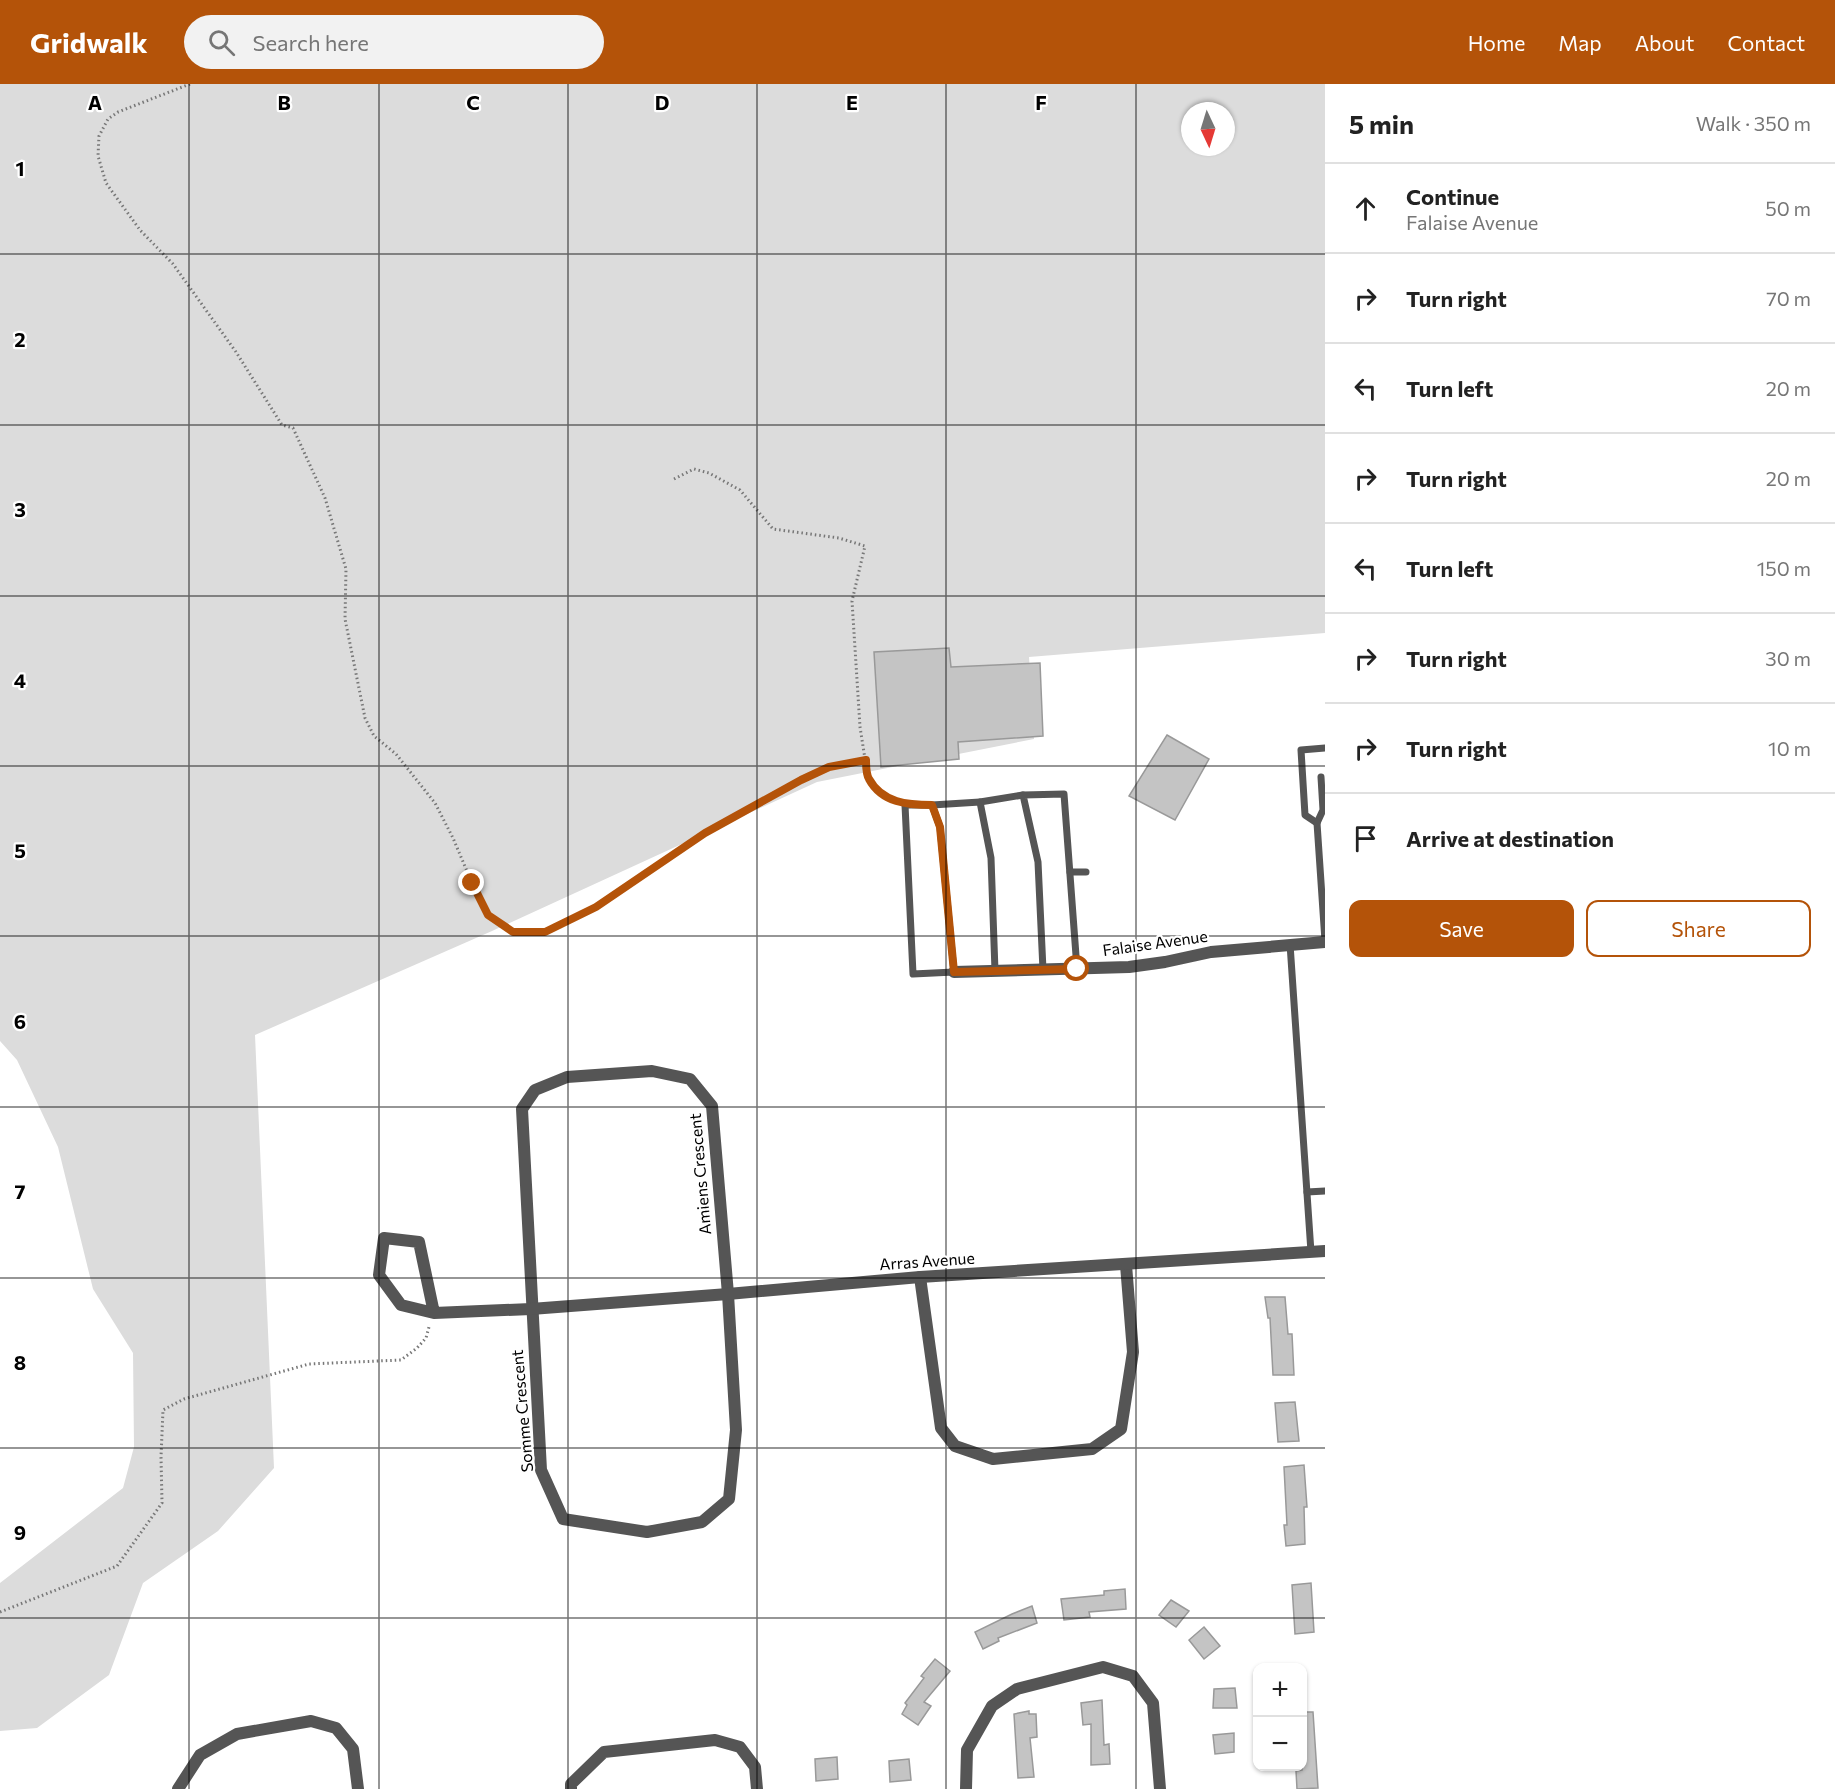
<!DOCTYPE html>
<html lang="en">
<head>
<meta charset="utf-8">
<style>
  body { margin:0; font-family:Commissioner,sans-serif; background:#f2f2f2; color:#222 }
  .controls { position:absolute; right:18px; bottom:18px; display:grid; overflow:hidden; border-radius:12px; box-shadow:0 2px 4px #0004 }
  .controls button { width:54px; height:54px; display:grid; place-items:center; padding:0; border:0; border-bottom:2px solid #e0e0e0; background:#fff; color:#222; font:30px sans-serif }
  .compass { position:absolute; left:1181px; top:18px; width:54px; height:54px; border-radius:50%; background:#fff; box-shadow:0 2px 4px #0004; rotate:176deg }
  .stop { position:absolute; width:18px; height:18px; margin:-14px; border:4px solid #b45309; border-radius:50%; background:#fff }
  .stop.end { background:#b45309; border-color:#fff; box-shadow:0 2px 6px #0008 }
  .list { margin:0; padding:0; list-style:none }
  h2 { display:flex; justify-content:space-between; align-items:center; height:78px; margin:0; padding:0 24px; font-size:26px }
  h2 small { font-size:20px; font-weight:400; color:#767676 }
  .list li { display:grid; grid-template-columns:39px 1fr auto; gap:18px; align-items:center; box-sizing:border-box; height:90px; padding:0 24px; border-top:2px solid #e0e0e0 }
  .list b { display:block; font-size:22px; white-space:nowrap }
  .list p { margin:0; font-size:20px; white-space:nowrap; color:#767676 }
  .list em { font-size:20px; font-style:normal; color:#767676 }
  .actions { display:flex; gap:12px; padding:18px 24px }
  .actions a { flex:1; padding:14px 0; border:2px solid #b45309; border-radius:12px; text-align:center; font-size:21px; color:#b45309 }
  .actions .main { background:#b45309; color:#fff }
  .icon { flex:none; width:33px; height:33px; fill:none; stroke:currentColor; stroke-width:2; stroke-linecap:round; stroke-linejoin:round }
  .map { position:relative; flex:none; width:1325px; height:1705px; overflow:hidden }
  header { display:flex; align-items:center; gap:36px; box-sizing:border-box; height:84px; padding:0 30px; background:#b45309; color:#fff }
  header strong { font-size:28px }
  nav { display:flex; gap:33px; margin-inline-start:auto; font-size:21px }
  .search { width:420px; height:54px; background:#f2f2f2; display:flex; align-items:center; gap:15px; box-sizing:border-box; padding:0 21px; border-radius:33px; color:#767676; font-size:22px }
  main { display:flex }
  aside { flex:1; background:#fff }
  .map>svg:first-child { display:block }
  .green { fill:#dcdcdc; fill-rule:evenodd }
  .building { fill:#c4c4c4; stroke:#999; stroke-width:1.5 }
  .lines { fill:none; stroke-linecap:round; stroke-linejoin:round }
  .path { stroke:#777; stroke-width:3; stroke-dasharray:1.5 3; stroke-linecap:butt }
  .service { stroke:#555; stroke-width:7 }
  .minor { stroke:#555; stroke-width:12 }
  .route { stroke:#b45309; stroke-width:8 }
  .grid { fill:none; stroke:#000; stroke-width:1.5; stroke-opacity:0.55 }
  .labels { text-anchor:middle; stroke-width:4.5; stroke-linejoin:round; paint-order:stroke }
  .street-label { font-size:16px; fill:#000; stroke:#fff }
  .grid-label { font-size:20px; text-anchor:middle; font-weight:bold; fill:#000; stroke:#fff; stroke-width:4.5; stroke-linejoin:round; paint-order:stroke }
</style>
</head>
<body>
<header>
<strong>Gridwalk</strong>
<div class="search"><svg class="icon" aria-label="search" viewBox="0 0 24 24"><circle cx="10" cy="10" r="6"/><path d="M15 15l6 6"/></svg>Search here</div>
<nav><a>Home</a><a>Map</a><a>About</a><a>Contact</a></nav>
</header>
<main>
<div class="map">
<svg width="1325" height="1705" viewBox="0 0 1325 1705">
  <rect width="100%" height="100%" fill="#fff"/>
  <!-- green -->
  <path class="green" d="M0 0H1325V549L1029 573 1034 655 817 698 492 847 255 951 274 1384 218 1447 143 1499 109 1591 37 1644 0 1647V1499L123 1404 134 1363 133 1269 93 1205 58 1063 17 976 0 957ZM1190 27H1226V63H1190Z"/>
  <!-- building -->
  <g class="building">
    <path d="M949 564 951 583 1040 579 1043 652 958 658 959 675 881 683 874 568Z"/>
    <path d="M1167 651 1209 675 1175 736 1129 712Z"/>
    <path d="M1265 1213H1285L1288 1250H1292L1294 1291H1273L1270 1234H1268Z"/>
    <path d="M1295 1318 1299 1357 1278 1358 1275 1319Z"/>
    <path d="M1304 1381 1307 1423H1304L1305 1460 1286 1462 1284 1441H1287L1284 1383Z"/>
    <path d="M1311 1499 1314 1548 1295 1550 1292 1501Z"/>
    <path d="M1125 1505 1126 1525 1089 1528 1090 1533 1064 1536 1061 1515 1104 1511V1507Z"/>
    <path d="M1171 1516 1189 1527 1176 1543 1159 1531Z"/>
    <path d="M1032 1522 1037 1539 998 1554 999 1557 983 1565 975 1548 1012 1530Z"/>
    <path d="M1204 1543 1220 1562 1204 1575 1189 1556Z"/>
    <path d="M935 1575 950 1587 924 1618 931 1622 918 1641 902 1630 907 1621 905 1619 924 1594 921 1592Z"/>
    <path d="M1235 1604 1237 1624H1213L1214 1605Z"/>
    <path d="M1102 1616 1104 1661 1109 1660 1110 1680 1091 1681V1640L1083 1641 1081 1619Z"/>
    <path d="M1029 1627V1630H1036L1037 1653 1030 1654 1034 1693 1018 1694 1014 1630Z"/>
    <path d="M1302 1628H1313L1318 1704 1297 1705 1296 1687 1302 1686Z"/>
    <path d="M1234 1649V1668L1215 1670 1213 1651Z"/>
    <path d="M837 1673 838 1695 816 1697 815 1675Z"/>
    <path d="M909 1675 911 1696 890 1698 889 1677Z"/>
  </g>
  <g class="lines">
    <!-- path -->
    <g class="path">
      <path d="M190 0 118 28 108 35 99 52 98 72 106 99 140 146 173 180 236 268 282 341 293 344 325 414 346 485 345 535 365 634 374 652 396 670 435 719 453 754 472 799 488 831 513 848H545L596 823 705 749 801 696 829 683 866 676"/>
      <path d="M674 395 694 385 709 389 740 406 773 445 839 454 865 462 852 517 860 643 868 694 882 710 895 716"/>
      <path d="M0 1528 117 1482 162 1419 161 1373 163 1326 184 1315 309 1280 401 1276 417 1264 426 1254 429 1243"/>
    </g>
    <!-- service -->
    <g class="service">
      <path d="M1321 693 1323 726 1317 739 1325 857"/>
      <path d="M980 718 1023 711"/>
      <path d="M932 721H905L913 890 954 888 940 743 932 721 980 718 991 774 995 887"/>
      <path d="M1317 739 1305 731 1301 666 1325 664"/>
      <path d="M1070 788H1086"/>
      <path d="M1290 860 1311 1168"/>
      <path d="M1043 886 1038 778 1023 711 1064 710 1077 885"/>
      <path d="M1307 1108 1325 1107"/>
    </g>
    <!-- minor -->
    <g class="minor">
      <path d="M954 888 1129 883 1165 878 1211 868 1325 858"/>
      <path d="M652 987 690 995 712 1022 728 1210 736 1346 729 1415 702 1438 647 1448 563 1435 541 1386 522 1025 535 1006 567 993Z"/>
      <path d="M920 1193 941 1344 955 1362 993 1375 1092 1365 1121 1345 1133 1268 1126 1181"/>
      <path d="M434 1229 419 1158 384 1154 379 1191 401 1221 434 1229 531 1225 728 1210 920 1193 1325 1167"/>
      <path d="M178 1705 200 1671 237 1650 311 1637 336 1644 353 1665 358 1705"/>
      <path d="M571 1705V1700L604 1668 715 1656 740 1663 755 1683 757 1705"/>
      <path d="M966 1705 967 1666 992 1622 1017 1605 1103 1583 1133 1592 1153 1619 1160 1705"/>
    </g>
  </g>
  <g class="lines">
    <!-- route -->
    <path class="route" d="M472 799 488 831 513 848H545L596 823 705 749 801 696 829 683 866 676C866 682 866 690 869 695 882 719 908 721 932 721L940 743 954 888 1077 885"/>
  </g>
  <!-- grid -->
  <path class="grid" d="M189 0V1705M379 0V1705M568 0V1705M757 0V1705M946 0V1705M1136 0V1705M0 170H1325M0 341H1325M0 512H1325M0 682H1325M0 852H1325M0 1023H1325M0 1194H1325M0 1364H1325M0 1534H1325"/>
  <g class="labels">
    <!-- street labels -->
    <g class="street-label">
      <text transform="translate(1155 859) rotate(-8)" y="6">Falaise Avenue</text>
      <text transform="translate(700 1090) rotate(-95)" y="6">Amiens Crescent</text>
      <text transform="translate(927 1177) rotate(-4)" y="6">Arras Avenue</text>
      <text transform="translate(522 1327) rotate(-95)" y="6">Somme Crescent</text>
    </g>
  </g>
  <g class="grid-label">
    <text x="95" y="26">A</text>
    <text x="284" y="26">B</text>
    <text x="473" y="26">C</text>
    <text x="662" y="26">D</text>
    <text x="852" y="26">E</text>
    <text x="1041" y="26">F</text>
    <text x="20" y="92">1</text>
    <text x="20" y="263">2</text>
    <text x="20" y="433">3</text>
    <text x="20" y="604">4</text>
    <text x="20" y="774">5</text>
    <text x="20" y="945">6</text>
    <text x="20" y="1115">7</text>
    <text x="20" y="1286">8</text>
    <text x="20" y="1456">9</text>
  </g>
</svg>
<div class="controls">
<button>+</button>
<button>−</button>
</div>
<svg class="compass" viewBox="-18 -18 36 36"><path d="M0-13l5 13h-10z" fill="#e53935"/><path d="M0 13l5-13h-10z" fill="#767676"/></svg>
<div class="stop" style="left:1077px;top:885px"></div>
<div class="stop end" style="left:472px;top:799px"></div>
</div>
<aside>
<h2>5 min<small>Walk · 350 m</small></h2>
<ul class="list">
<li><svg class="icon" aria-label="ahead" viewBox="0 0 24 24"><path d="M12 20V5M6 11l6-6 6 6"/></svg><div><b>Continue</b><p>Falaise Avenue</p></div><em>50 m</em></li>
<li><svg class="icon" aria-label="right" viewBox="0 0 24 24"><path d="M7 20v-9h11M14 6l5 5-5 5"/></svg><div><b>Turn right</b></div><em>70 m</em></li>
<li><svg class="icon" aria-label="left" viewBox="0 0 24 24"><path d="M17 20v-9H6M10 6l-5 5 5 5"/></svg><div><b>Turn left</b></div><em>20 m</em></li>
<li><svg class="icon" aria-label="right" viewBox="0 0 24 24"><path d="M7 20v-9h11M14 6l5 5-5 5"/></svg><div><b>Turn right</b></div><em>20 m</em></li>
<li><svg class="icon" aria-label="left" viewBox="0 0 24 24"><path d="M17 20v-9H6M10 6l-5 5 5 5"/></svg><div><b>Turn left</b></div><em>150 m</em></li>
<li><svg class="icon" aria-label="right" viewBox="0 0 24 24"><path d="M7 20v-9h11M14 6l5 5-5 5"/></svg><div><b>Turn right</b></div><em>30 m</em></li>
<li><svg class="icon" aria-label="right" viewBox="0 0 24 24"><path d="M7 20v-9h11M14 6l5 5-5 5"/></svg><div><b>Turn right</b></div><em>10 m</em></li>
<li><svg class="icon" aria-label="arrive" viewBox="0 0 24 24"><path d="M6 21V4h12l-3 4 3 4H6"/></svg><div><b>Arrive at destination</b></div></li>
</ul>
<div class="actions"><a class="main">Save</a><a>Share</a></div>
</aside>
</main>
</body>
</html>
